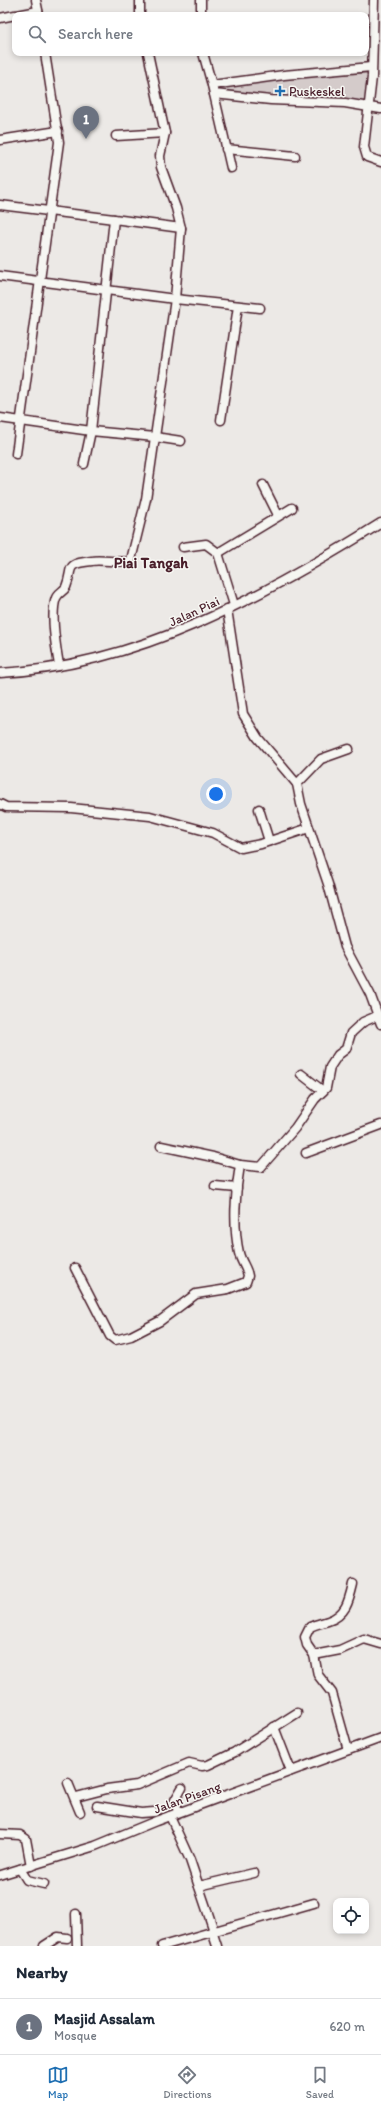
<!DOCTYPE html>
<html lang="en">
<head>
<meta charset="utf-8">
<style>
  body { margin:0; font-family:Itim,sans-serif; background:#f6f6f7; color:#1f2937 }
  .controls { position:absolute; right:12px; bottom:12px; display:grid; overflow:hidden; border-radius:8px; box-shadow:0 2px 6px #0003 }
  .controls button { width:36px; height:36px; display:grid; place-items:center; padding:0; border:0; border-bottom:1px solid #e0e1e3; background:#fff; color:#1f2937; font:20px sans-serif }
  .you { position:absolute; left:216px; top:794px; width:14px; height:14px; margin:-10px; border:3px solid #fff; border-radius:50%; background:#1a73e8; box-shadow:0 0 0 6px #1a73e833 }
  .badge { display:grid; place-items:center; width:26px; height:26px; border-radius:50%; background:#1f6fb2; color:#fff; font-size:13px; font-weight:700 }
  .pin { position:absolute; translate:-50% -33px; filter:drop-shadow(0 1px 2px #0008) }
  .pin::after { content:''; position:absolute; top:21px; width:14px; height:12px; background:inherit; clip-path:polygon(0 0,100% 0,50% 100%) }
  .list { margin:0; padding:0; list-style:none }
  h2 { display:flex; justify-content:space-between; align-items:center; height:52px; margin:0; padding:0 16px; font-size:17px }
  h2 small { font-size:13px; font-weight:400; color:#747a83 }
  .list li { display:grid; grid-template-columns:26px 1fr auto; gap:12px; align-items:center; box-sizing:border-box; height:56px; padding:0 16px; border-top:1px solid #e0e1e3 }
  .list b { display:block; font-size:15px; white-space:nowrap }
  .list p { margin:0; font-size:13px; white-space:nowrap; color:#747a83 }
  .list em { font-size:13px; font-style:normal; color:#747a83 }
  .icon { flex:none; width:22px; height:22px; fill:none; stroke:currentColor; stroke-width:2; stroke-linecap:round; stroke-linejoin:round }
  .map { position:relative; flex:none; width:381px; height:1946px; overflow:hidden }
  .search { position:absolute; background:#fff; box-shadow:0 2px 6px #0003; left:12px; right:12px; top:12px; height:44px; display:flex; align-items:center; gap:10px; box-sizing:border-box; padding:0 14px; border-radius:8px; color:#747a83; font-size:15px }
  .sheet { height:108px; background:#fff }
  nav { display:flex; justify-content:space-around; align-items:center; box-sizing:border-box; height:56px; border-top:1px solid #e0e1e3; background:#fff; font-size:11px; color:#747a83 }
  nav a { display:grid; justify-items:center; gap:2px }
  nav .on { color:#1f6fb2 }
  .map>svg:first-child { display:block }
  .green { fill:#d4cbca; stroke:#8f757a }
  .lines { fill:none; stroke-linecap:round; stroke-linejoin:round }
  .minor-casing { stroke:#4a1f2b; stroke-width:11 }
  .minor { stroke:#f6f6f2; stroke-width:8 }
  .poi-dot { fill:#1f6fb2; stroke:#f6f6f2; stroke-width:1.5 }
  .labels { text-anchor:middle; stroke-width:3; stroke-linejoin:round; paint-order:stroke }
  .poi-label { font-size:13px; fill:#4a1f2b; stroke:#f6f6f2; text-anchor:start }
  .street-label { font-size:13px; fill:#4a1f2b; stroke:#f6f6f2 }
  .quarter-label { font-size:15px; font-weight:bold; fill:#4a1f2b; stroke:#f6f6f2 }
</style>
</head>
<body>
<div class="map">
<svg width="381" height="1946" viewBox="0 0 381 1946">
  <rect width="100%" height="100%" fill="#ece9e6"/>
  <filter id="ink" filterUnits="userSpaceOnUse"><feTurbulence type="fractalNoise" baseFrequency=".025" numOctaves="2"/><feDisplacementMap in="SourceGraphic" scale="8" xChannelSelector="R" yChannelSelector="G"/><feConvolveMatrix kernelMatrix="1 2 1 2 8 2 1 2 1" color-interpolation-filters="sRGB"/></filter>
  <g filter="url(#ink)">
    <!-- green -->
    <path class="green" d="M369 73 368 103 216 92 211 80Z"/>
    <g class="lines">
      <!-- minor casing -->
      <g class="minor-casing">
        <g id="minor">
          <path d="M36 0 39 15"/>
          <path d="M374 0 372 77 364 147 367 157 381 162"/>
          <path d="M17 15 38 11"/>
          <path d="M140 15V0"/>
          <path d="M201 15V0"/>
          <path d="M0 18 15 15"/>
          <path d="M203 53 212 85 284 75 371 67"/>
          <path d="M212 85 214 94 271 100 345 103 381 109"/>
          <path d="M214 94 231 168"/>
          <path d="M116 136 165 133"/>
          <path d="M0 140 58 131"/>
          <path d="M226 149 295 156"/>
          <path d="M0 205 114 219"/>
          <path d="M0 276 175 299 260 308"/>
          <path d="M0 418 91 431 155 437 175 299 181 228 176 208 161 167 160 156 165 133 148 53"/>
          <path d="M221 420 238 306"/>
          <path d="M16 454 59 142 45 53"/>
          <path d="M84 464 91 431 114 219 181 228"/>
          <path d="M263 485 278 515"/>
          <path d="M183 547 206 544 218 553 292 508"/>
          <path d="M218 553 234 605"/>
          <path d="M227 609 243 714 258 738 297 784 301 804 328 884 345 947 370 994 381 1024"/>
          <path d="M59 665C56 648 50 614 56 598 58 593 64 591 66 587 74 568 63 564 92 561 101 559 125 564 131 560L146 499 155 437 181 441"/>
          <path d="M0 673C138 666 266 595 381 523"/>
          <path d="M297 784 321 759 349 749"/>
          <path d="M0 804 6 807 71 808 150 816 213 833 241 848 261 844 309 828"/>
          <path d="M259 809 269 841"/>
          <path d="M301 1074 323 1091"/>
          <path d="M161 1146 213 1157 240 1165 261 1167 295 1128 315 1099 326 1088 330 1067 338 1055 346 1049 351 1033 363 1022 377 1016"/>
          <path d="M306 1153 381 1125"/>
          <path d="M215 1186 237 1188"/>
          <path d="M75 1268 110 1336 115 1340 131 1336 160 1321 196 1294 228 1289 246 1282 248 1276C247 1268 241 1262 239 1253 233 1226 235 1192 240 1165"/>
          <path d="M314 1655 340 1650 364 1639 381 1644"/>
          <path d="M274 1727 291 1771"/>
          <path d="M348 1750 332 1693 318 1675 314 1655 307 1645 305 1637 310 1627C316 1624 322 1623 328 1621 346 1615 349 1601 353 1584"/>
          <path d="M68 1783 80 1812"/>
          <path d="M76 1797 107 1789 137 1785 189 1763 202 1766 208 1765 235 1752 297 1713"/>
          <path d="M97 1806 141 1813 154 1812"/>
          <path d="M178 1812 175 1800 182 1788"/>
          <path d="M170 1816 190 1860 214 1931"/>
          <path d="M0 1834 20 1835 26 1839 31 1866"/>
          <path d="M20 1869 27 1880 44 1884"/>
          <path d="M0 1875 95 1846 156 1821 381 1738"/>
          <path d="M199 1886 254 1873"/>
          <path d="M76 1914 77 1946"/>
          <path d="M212 1931 217 1946"/>
          <path d="M44 1946 58 1937 67 1938"/>
          <path d="M162 1946 314 1903"/>
        </g>
      </g>
      <!-- minor -->
      <use href="#minor" class="minor"/>
    </g>
  </g>
  <!-- markers -->
  <path class="poi-dot" d="M278 85h4v4h4v4h-4v4h-4v-4h-4v-4h4z"/>
  <g class="labels">
    <!-- poi labels -->
    <g class="poi-label">
      <text x="289" y="96">Puskeskel</text>
    </g>
    <!-- street labels -->
    <g class="street-label">
      <text transform="translate(194 611) rotate(-25)" y="5">Jalan Piai</text>
      <text transform="translate(187 1797) rotate(-20)" y="5">Jalan Pisang</text>
    </g>
    <!-- quarter labels -->
    <g class="quarter-label">
      <text x="151" y="568">Piai Tangah</text>
    </g>
  </g>
</svg>
<div class="controls">
<button><svg class="icon" aria-label="locate" viewBox="0 0 24 24"><circle cx="12" cy="12" r="6"/><path d="M12 2v4M12 18v4M2 12h4M18 12h4"/></svg></button>
</div>
<div class="you"></div>
<div class="pin badge" style="left:86px;top:139px;background:#6b7280">1</div>
<div class="search"><svg class="icon" aria-label="search" viewBox="0 0 24 24"><circle cx="10" cy="10" r="6"/><path d="M15 15l6 6"/></svg>Search here</div>
</div>
<section class="sheet">
<h2>Nearby<small></small></h2>
<ul class="list">
<li><span class="badge" style="background:#6b7280">1</span><div><b>Masjid Assalam</b><p>Mosque</p></div><em>620 m</em></li>
</ul>
</section>
<nav>
<a class="on"><svg class="icon" aria-label="map" viewBox="0 0 24 24"><path d="M3 6l6-2 6 2 6-2v14l-6 2-6-2-6 2zM9 4v14M15 6v14"/></svg>Map</a>
<a><svg class="icon" aria-label="directions" viewBox="0 0 24 24"><path d="M12 3l9 9-9 9-9-9zM9 14v-3h6M13 9l2 2-2 2"/></svg>Directions</a>
<a><svg class="icon" aria-label="saved" viewBox="0 0 24 24"><path d="M7 4h10v16l-5-4-5 4z"/></svg>Saved</a>
</nav>
</body>
</html>
